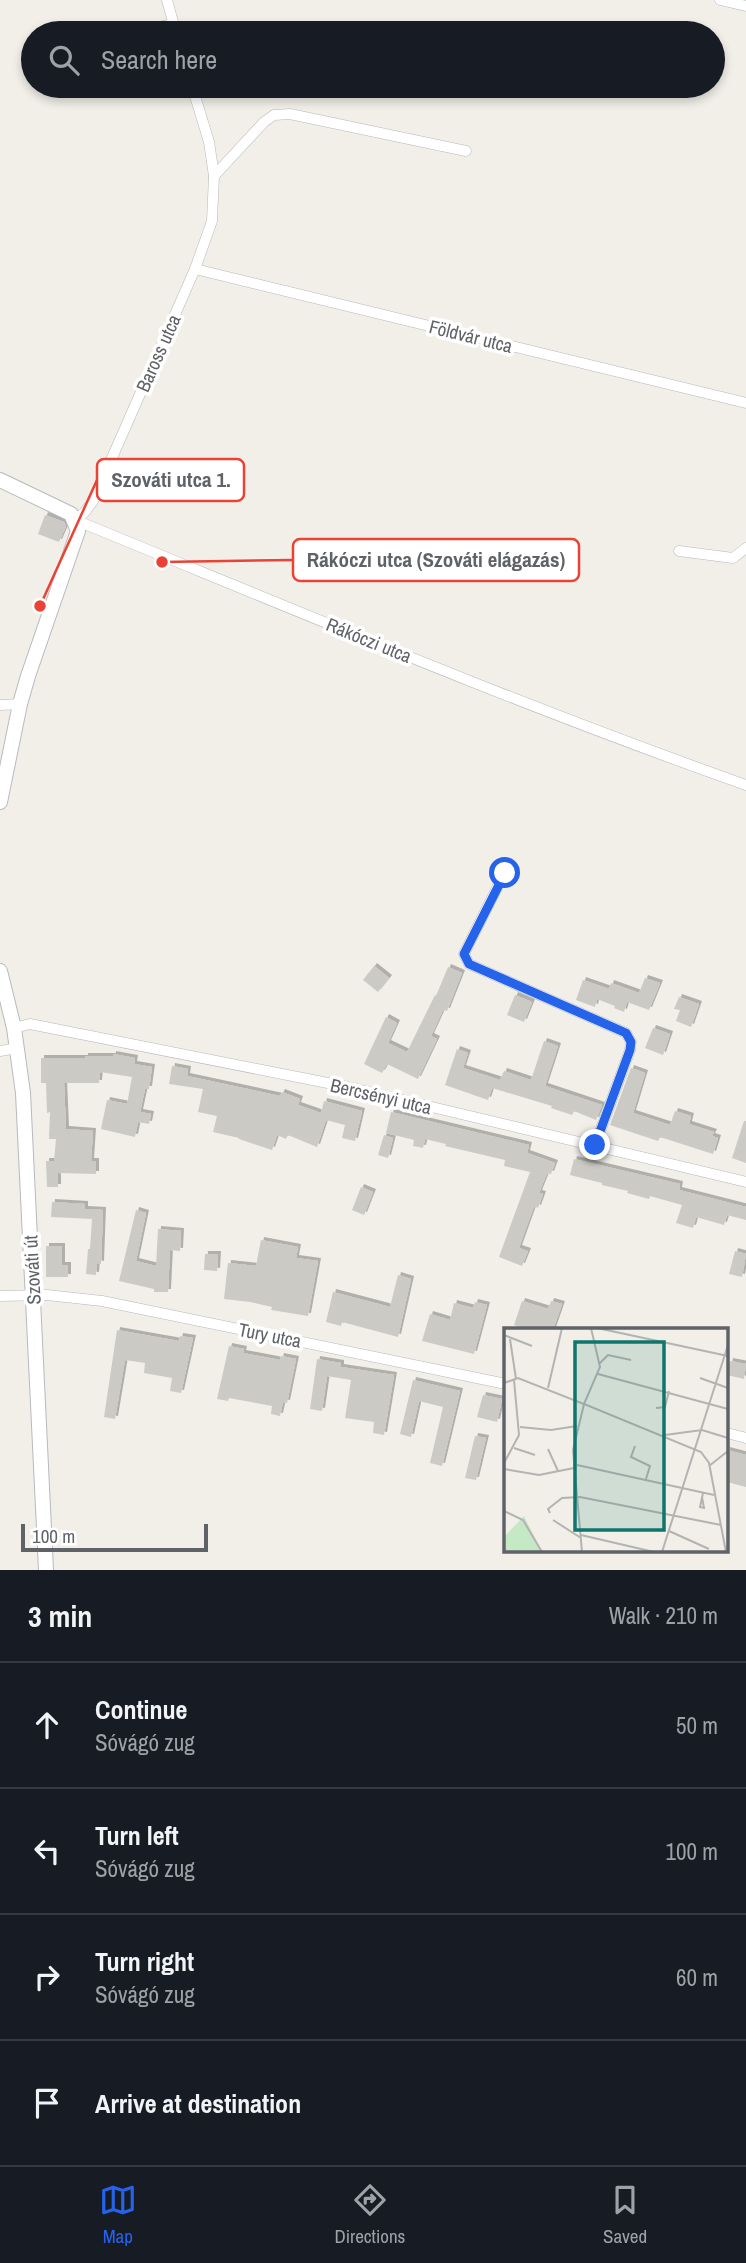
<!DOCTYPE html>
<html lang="en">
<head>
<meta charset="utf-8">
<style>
  body { margin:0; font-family:"Archivo Narrow",sans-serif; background:#242831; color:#f1f3f6 }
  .scale { position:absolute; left:21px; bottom:18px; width:187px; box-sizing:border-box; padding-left:7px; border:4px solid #5f6368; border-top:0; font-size:19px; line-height:24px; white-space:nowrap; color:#5f6368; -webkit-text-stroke:5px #fff; paint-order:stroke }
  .stop { position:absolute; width:21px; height:21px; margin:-16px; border:5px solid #2563eb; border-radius:50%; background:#fff }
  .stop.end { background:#2563eb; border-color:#fff; box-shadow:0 2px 7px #0008 }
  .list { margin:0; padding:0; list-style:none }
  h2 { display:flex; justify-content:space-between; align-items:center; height:91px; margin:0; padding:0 28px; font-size:30px }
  h2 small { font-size:23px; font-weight:400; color:#9ea1a6 }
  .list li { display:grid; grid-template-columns:46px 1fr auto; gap:21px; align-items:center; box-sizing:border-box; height:126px; padding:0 28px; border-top:2px solid #363941 }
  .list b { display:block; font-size:26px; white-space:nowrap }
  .list p { margin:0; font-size:23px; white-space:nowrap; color:#9ea1a6 }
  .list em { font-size:23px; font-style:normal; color:#9ea1a6 }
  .icon { flex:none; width:38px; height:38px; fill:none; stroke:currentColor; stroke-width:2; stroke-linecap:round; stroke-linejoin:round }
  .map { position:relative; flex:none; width:746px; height:1570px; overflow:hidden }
  .search { position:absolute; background:#171b24; box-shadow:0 4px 10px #0003; left:21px; right:21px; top:21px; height:77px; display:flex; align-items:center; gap:18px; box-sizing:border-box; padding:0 24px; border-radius:38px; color:#9ea1a6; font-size:26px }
  .sheet { height:595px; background:#171b24 }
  nav { display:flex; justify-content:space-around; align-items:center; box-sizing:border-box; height:98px; border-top:2px solid #363941; background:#171b24; font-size:19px; color:#9ea1a6 }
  nav a { display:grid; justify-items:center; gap:4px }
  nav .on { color:#2563eb }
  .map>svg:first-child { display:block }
  .building { fill:#cccac5; filter:url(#shadow) }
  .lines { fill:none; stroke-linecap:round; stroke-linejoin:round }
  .minor-casing { stroke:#b5b8bc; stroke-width:11 }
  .secondary-casing { stroke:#b6babf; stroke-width:16 }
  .minor { stroke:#fff; stroke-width:10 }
  .secondary { stroke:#fff; stroke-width:14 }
  .route { stroke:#2563eb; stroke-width:9 }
  .labels { text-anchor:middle; stroke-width:7; stroke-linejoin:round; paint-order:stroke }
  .street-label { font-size:19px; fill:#5f6368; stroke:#fff }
  .inset-road { fill:none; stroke:#b3b3b1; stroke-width:2 }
  .view { fill:#0f766e; fill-opacity:0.15; stroke:#0f766e; stroke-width:3.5 }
  .inset-edge { fill:none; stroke:#5f6368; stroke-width:3.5 }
  .leader { fill:none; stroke:#ea4335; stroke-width:2.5 }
  .callout-dot { fill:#ea4335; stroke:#fff; stroke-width:2.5 }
  .callout { fill:#fff; stroke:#ea4335; stroke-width:2.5 }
  .callout-label { font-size:21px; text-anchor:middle; font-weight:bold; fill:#5f6368 }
</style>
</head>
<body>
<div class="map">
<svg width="746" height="1570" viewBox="0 0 746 1570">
  <defs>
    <filter id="shadow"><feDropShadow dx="3" dy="-3" stdDeviation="0" flood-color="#0004"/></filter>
  </defs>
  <rect width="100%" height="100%" fill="#f1efe8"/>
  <!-- building -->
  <g class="building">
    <path d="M45 515 64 522 66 526 59 542 38 534Z"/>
    <path d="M374 966 389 978 378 992 363 980Z"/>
    <path d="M448 967 462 973 447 1011 443 1010 431 1036 437 1039 418 1079 387 1064 382 1073 364 1064 386 1017 397 1023 388 1043 407 1052 435 995 436 996Z"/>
    <path d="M645 978 660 983 649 1010 627 1002 624 1012 614 1008 615 1006 597 999 595 1007 576 1000 583 980 609 989 611 983 639 993Z"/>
    <path d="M515 995 532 1002 524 1022 507 1015Z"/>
    <path d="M679 997 699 1004 691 1027 676 1021 680 1010 674 1009Z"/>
    <path d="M653 1028 670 1034 663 1055 645 1048Z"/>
    <path d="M544 1041 558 1046 545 1086 602 1105 596 1120 574 1111 572 1115 551 1108 552 1106 492 1088 488 1100 445 1085 457 1049 468 1053 463 1068 500 1080 504 1071 531 1080Z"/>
    <path d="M113 1054 135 1058 134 1064 152 1067 149 1089H145L140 1112 151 1114 149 1124 138 1122 135 1137 101 1129 107 1100 127 1104 132 1077 100 1072 99 1083H64L66 1129 93 1131 91 1161H96V1174L58 1173V1187H47L46 1161H54L56 1139H49L50 1112 47 1113 46 1083H41V1058H85V1056H113Z"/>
    <path d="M172 1066 188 1069 187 1076 280 1096 282 1092 300 1099 298 1105 321 1113 324 1101 362 1111 355 1141 342 1138 345 1125 326 1120 317 1147 288 1135 286 1139 277 1135 272 1150 239 1139V1138L213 1132 217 1116 198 1112 203 1089 169 1084Z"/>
    <path d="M631 1068 645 1073 633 1113 670 1125 675 1111 691 1116 689 1124 714 1132 712 1136 718 1138 713 1154 660 1137 658 1141 610 1125Z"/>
    <path d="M391 1112 529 1145 527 1153 555 1163 551 1174 547 1173 539 1193 543 1194 538 1208 534 1206 519 1248 528 1251 522 1266 499 1257 530 1172 504 1166 505 1160 445 1146 446 1144 425 1139 423 1148 413 1146 414 1140 386 1133Z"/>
    <path d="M744 1121H746V1163L732 1158Z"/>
    <path d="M384 1135 393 1138 388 1158 378 1155Z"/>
    <path d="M574 1159 680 1184 679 1190 746 1207V1220L727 1215 724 1225 696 1217 693 1228 676 1223 682 1205 650 1196 649 1199 627 1193 628 1191 602 1185V1183L570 1175Z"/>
    <path d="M361 1187 373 1192 364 1215 352 1210Z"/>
    <path d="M52 1202 85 1204V1209L103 1210 101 1264 97 1263 96 1275 86 1274 88 1249H90L92 1219 51 1217Z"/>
    <path d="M136 1210 146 1213 136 1261 156 1266 158 1229 181 1231 180 1251 170 1250 168 1292H154V1289L119 1281Z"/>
    <path d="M261 1240 298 1247 296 1258 318 1261 308 1316 271 1310 272 1307 250 1302 224 1299 228 1263 256 1266Z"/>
    <path d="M46 1246H62V1265H68V1277H46Z"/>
    <path d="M735 1251 746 1254 742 1277 729 1274Z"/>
    <path d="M205 1254H218L217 1271 204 1270Z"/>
    <path d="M398 1275 411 1279 398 1337 342 1322 341 1326 326 1322 333 1292 390 1307Z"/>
    <path d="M522 1301 548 1309 551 1301 562 1304 553 1330H528L514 1325Z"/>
    <path d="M475 1302 487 1305 474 1354 422 1341 430 1314 450 1320 454 1303 473 1308Z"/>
    <path d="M117 1330 179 1341 180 1336 193 1338 181 1393 170 1391 172 1378 144 1373 145 1363 125 1360 115 1419 104 1417Z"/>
    <path d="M229 1346 244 1349 243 1353 280 1360 281 1356 296 1359 287 1403 283 1402 280 1416 271 1414 272 1406 229 1398 228 1401 217 1399Z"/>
    <path d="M317 1359 341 1363V1367L394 1375 384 1435 373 1433 374 1422 345 1418 351 1380 327 1376 322 1411 310 1409Z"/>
    <path d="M730 1361 746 1364 744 1379 727 1375Z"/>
    <path d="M413 1380 460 1391 442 1466 430 1463 443 1407 419 1401 411 1437 400 1434Z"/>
    <path d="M483 1395 502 1399 497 1422 477 1417Z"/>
    <path d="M475 1436 486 1438 476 1480 465 1478Z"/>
    <path d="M727 1450 746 1455V1487L727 1482Z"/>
  </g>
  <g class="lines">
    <!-- minor casing -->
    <g class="minor-casing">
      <g id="minor">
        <path d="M167 0 176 33"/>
        <path d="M720 0 746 6"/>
        <path d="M149 33 159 27 174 24"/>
        <path d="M116 88 117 86"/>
        <path d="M214 176 264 122 274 115 290 114 466 151"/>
        <path d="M195 269 746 403"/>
        <path d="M75 520C298 611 519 705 746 785"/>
        <path d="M75 520 84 513 93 501 195 269 212 221 214 176 209 142 192 86"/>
        <path d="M679 551 733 558 746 548"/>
        <path d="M0 705 20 704"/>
        <path d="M505 872 464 954 469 964 626 1033 631 1042 630 1050 595 1145"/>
        <path d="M14 1028 30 1024 348 1087 746 1182"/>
        <path d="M0 1051 17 1048"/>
        <path d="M0 1296 47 1295 102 1301 506 1384"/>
        <path d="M727 1433 746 1438"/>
      </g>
    </g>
    <!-- secondary casing -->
    <g class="secondary-casing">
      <g id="secondary">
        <path d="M0 480 71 514 78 531 28 676 20 704 0 802"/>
        <path d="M0 971 14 1028 23 1093 46 1570"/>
      </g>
    </g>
    <!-- minor -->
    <use href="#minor" class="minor"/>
    <!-- secondary -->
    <use href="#secondary" class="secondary"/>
  </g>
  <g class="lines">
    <!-- route -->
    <path class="route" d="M505 873 464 954 469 964 626 1033 631 1042 630 1050 595 1145"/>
  </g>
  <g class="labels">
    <!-- street labels -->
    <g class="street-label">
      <text transform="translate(471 336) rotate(14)" y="7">Földvár utca</text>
      <text transform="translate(158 353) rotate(-66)" y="7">Baross utca</text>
      <text transform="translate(369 640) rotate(22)" y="7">Rákóczi utca</text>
      <text transform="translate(381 1096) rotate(13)" y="7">Bercsényi utca</text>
      <text transform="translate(32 1270) rotate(-93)" y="7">Szováti út</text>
      <text transform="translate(270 1335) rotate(11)" y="7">Tury utca</text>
    </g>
  </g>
  <!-- overview -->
  <g transform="translate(504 1328)">
    <rect width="224" height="224" fill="#f1efe8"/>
    <path d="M20 188 38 224H0V209Z" fill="#c5e8c5"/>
    <path class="inset-road" d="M87 0 96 39 80 76 197 124 205 135 222 224M93 0 224 28M0 7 28 18M6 11 12 51M96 35 104 27 127 32M94 46 224 81M196 50 224 60M0 55 14 50 80 76 69 122 78 224M44 60 58 0M152 80 161 79 165 63M16 99 47 102 73 98M161 107 198 102 224 110M131 118 127 129 146 138 142 151M10 120 31 127M44 121 54 143M0 135 15 107 10 52M73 137 210 167M205 138 224 123M0 141 35 147 70 140M198 169 200 180 196 179 199 165M0 183 19 192 38 224M46 185 44 181 58 170 76 169 217 197M49 192 77 210M165 203 205 221M77 207 150 224M158 224 224 17"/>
    <path class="view" d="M71 14H160V202H71Z"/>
    <rect width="224" height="224" class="inset-edge"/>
  </g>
  <!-- callouts -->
  <path class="leader" d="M40 606L97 480M162 562L293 560"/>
  <g class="callout-dot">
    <circle cx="40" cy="606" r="7"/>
    <circle cx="162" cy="562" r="7"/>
  </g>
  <g class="callout">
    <rect x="97" y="459" width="147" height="42" rx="7"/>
    <rect x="293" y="539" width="286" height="42" rx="7"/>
  </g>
  <g class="callout-label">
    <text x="171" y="487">Szováti utca 1.</text>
    <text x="436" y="567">Rákóczi utca (Szováti elágazás)</text>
  </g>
</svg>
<div class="scale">100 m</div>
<div class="stop" style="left:505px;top:873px"></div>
<div class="stop end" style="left:595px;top:1145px"></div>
<div class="search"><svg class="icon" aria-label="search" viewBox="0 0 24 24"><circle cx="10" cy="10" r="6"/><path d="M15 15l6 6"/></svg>Search here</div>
</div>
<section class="sheet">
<h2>3 min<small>Walk · 210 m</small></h2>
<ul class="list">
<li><svg class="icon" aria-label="ahead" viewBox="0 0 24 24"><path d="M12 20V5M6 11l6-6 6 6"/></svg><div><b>Continue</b><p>Sóvágó zug</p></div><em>50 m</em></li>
<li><svg class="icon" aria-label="left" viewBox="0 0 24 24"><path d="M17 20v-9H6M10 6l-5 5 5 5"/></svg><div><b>Turn left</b><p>Sóvágó zug</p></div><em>100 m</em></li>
<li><svg class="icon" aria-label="right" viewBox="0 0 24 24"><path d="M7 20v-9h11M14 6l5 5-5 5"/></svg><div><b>Turn right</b><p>Sóvágó zug</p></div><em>60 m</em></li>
<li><svg class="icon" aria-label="arrive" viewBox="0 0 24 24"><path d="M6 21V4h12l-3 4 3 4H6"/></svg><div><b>Arrive at destination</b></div></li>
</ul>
</section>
<nav>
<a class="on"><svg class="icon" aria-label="map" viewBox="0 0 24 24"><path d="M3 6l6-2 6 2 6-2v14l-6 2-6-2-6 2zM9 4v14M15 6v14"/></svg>Map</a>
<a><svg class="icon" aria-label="directions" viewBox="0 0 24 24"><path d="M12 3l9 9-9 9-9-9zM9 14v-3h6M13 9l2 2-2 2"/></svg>Directions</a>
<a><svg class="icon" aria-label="saved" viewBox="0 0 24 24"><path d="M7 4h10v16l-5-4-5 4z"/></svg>Saved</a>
</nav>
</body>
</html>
